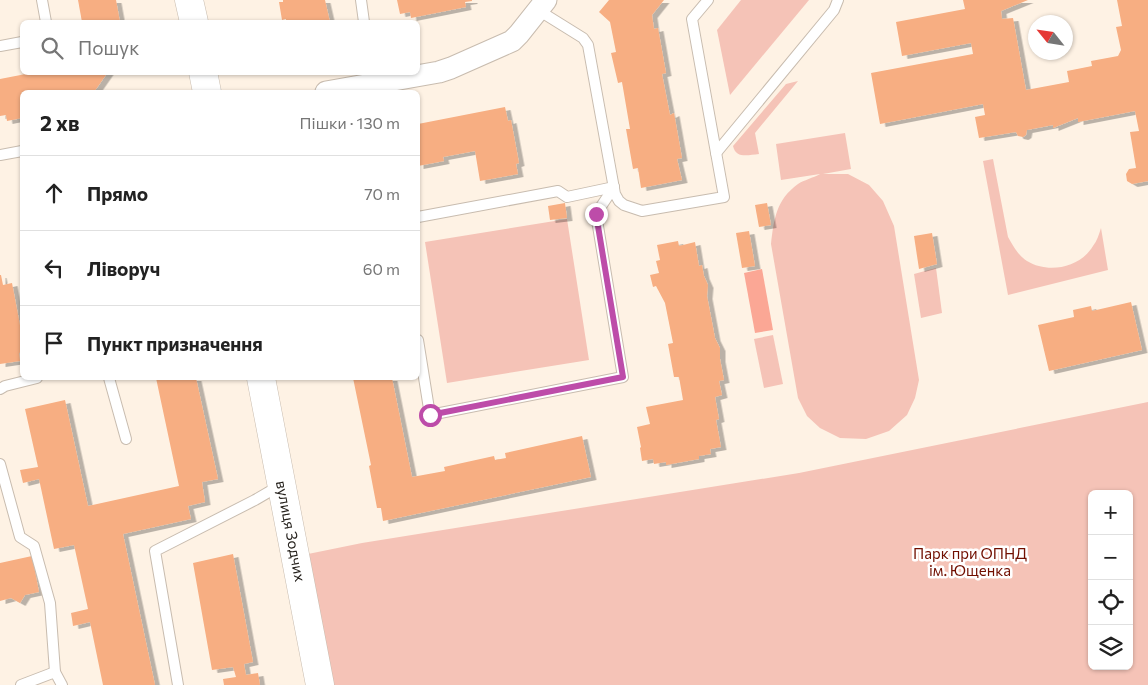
<!DOCTYPE html>
<html lang="uk">
<head>
<meta charset="utf-8">
<style>
  body { margin:0; font-family:Commissioner,sans-serif; background:#f2f2f2; color:#222 }
  .controls { position:absolute; right:15px; bottom:15px; display:grid; overflow:hidden; border-radius:8px; box-shadow:0 1px 4px #0004 }
  .controls button { width:45px; height:45px; display:grid; place-items:center; padding:0; border:0; border-bottom:1px solid #e0e0e0; background:#fff; color:#222; font:25px sans-serif }
  .compass { position:absolute; left:1028px; top:15px; width:45px; height:45px; border-radius:50%; background:#fff; box-shadow:0 1px 4px #0004; rotate:300deg }
  .stop { position:absolute; width:15px; height:15px; margin:-11px; border:4px solid #bd4ca9; border-radius:50%; background:#fff }
  .stop.end { background:#bd4ca9; border-color:#fff; box-shadow:0 1px 5px #0008 }
  .list { margin:0; padding:0; list-style:none }
  h2 { display:flex; justify-content:space-between; align-items:center; height:65px; margin:0; padding:0 20px; font-size:21px }
  h2 small { font-size:16px; font-weight:400; color:#767676 }
  .list li { display:grid; grid-template-columns:32px 1fr auto; gap:15px; align-items:center; box-sizing:border-box; height:75px; padding:0 20px; border-top:1px solid #e0e0e0 }
  .list b { display:block; font-size:19px; white-space:nowrap }
  .list em { font-size:16px; font-style:normal; color:#767676 }
  .icon { flex:none; width:28px; height:28px; fill:none; stroke:currentColor; stroke-width:2; stroke-linecap:round; stroke-linejoin:round }
  .map { position:relative; flex:none; width:1148px; height:685px; overflow:hidden }
  .search { position:absolute; background:#fff; box-shadow:0 1px 4px #0004; left:20px; top:20px; width:400px; height:55px; display:flex; align-items:center; gap:12px; box-sizing:border-box; padding:0 18px; border-radius:8px; color:#767676; font-size:19px }
  .panel { position:absolute; background:#fff; box-shadow:0 1px 4px #0004; left:20px; top:90px; width:400px; height:290px; border-radius:8px }
  .map>svg:first-child { display:block }
  .green { fill:#f5c3b7; fill-rule:evenodd }
  .forest { fill:#fba795 }
  .building { fill:#f7ae82; filter:url(#shadow) }
  .lines { fill:none; stroke-linecap:round; stroke-linejoin:round }
  .lane-casing { stroke:#c8bcaf; stroke-width:12 }
  .street-casing { stroke:#c8bcaf; stroke-width:23 }
  .secondary-casing { stroke:#c8bcaf; stroke-width:29 }
  .lane { stroke:#fff; stroke-width:10 }
  .street { stroke:#fff; stroke-width:21 }
  .secondary { stroke:#fff; stroke-width:28 }
  .route { stroke:#bd4ca9; stroke-width:6 }
  .labels { text-anchor:middle; stroke-width:5; stroke-linejoin:round; paint-order:stroke }
  .street-label { font-size:15px; fill:#27231e; stroke:#fff }
  .park-label { font-size:15px; fill:#710f00; stroke:#fff }
</style>
</head>
<body>
<div class="map">
<svg width="1148" height="685" viewBox="0 0 1148 685">
  <defs>
    <filter id="shadow"><feDropShadow dx="5.5" dy="3" stdDeviation="0" flood-color="#0004"/></filter>
  </defs>
  <rect width="100%" height="100%" fill="#fef2e4"/>
  <!-- green -->
  <g class="green">
    <path d="M741 0H809L730 95 717 30Z"/>
    <path d="M798 81 755 133 759 154C748 155 736 159 733 146L786 84Z"/>
    <path d="M845 133 851 169 823 174H848L869 185 883 201 894 226 919 380 915 398 907 415 889 431 866 439 840 438 820 428 807 416 798 398 771 244C774 219 776 200 798 184 804 180 813 178 820 174L781 180 776 144Z"/>
    <path d="M993 159 1008 237C1013 246 1018 255 1027 261 1048 274 1080 268 1093 246 1097 241 1099 234 1101 228L1108 270 1008 295 983 161Z"/>
    <path d="M567 219 589 360 447 383 425 242Z"/>
    <path d="M936 268 942 313 921 318 914 274Z"/>
    <path d="M773 335 783 384 764 388 754 339Z"/>
    <path d="M1148 402V685H331L308 554 362 543 799 473ZM1092 494H1129V666H1092Z"/>
  </g>
  <!-- forest -->
  <path class="forest" d="M762 269 773 330 755 333 744 273Z"/>
  <!-- building -->
  <g class="building">
    <path d="M78 0H116L120 22H82Z"/>
    <path d="M283 0H325L330 22H286V19L282 20 279 2H283Z"/>
    <path d="M397 0H472V1L465 2 466 7 411 18 410 12 400 14Z"/>
    <path d="M609 0H664L652 15 654 29 658 28 666 73 662 74 670 115 674 113 682 158 677 159 682 180 641 188 638 168 633 169 626 129H630L622 82 618 83 611 53 616 52 610 22 599 12Z"/>
    <path d="M963 0H1028L1001 11 1002 19 1013 18 1026 90 1069 82 1067 71 1092 66 1091 61 1118 56 1121 50 1116 27 1122 26 1117 0H1148V181L1132 184 1127 181 1126 174 1129 169 1136 168 1130 132 1139 131 1135 111 1078 122V118L1053 128V125L1027 130 1026 135 1023 137 1018 136 1016 132 979 138 975 117 985 115 983 104 880 124 871 73 973 54 971 43 902 56 896 22 965 9Z"/>
    <path d="M36 72H108L94 92H22V118L7 121 6 115 0 116V79Z"/>
    <path d="M505 107 508 121 511 120 519 163 516 164 518 174 480 181 475 151 443 157 444 161 418 166V124Z"/>
    <path d="M565 203 567 218 550 220 548 206Z"/>
    <path d="M767 203 771 225 759 227 755 205Z"/>
    <path d="M749 231 755 266 742 268 736 233Z"/>
    <path d="M932 233 937 264 919 269 914 236Z"/>
    <path d="M678 241 679 246 695 242 699 266 702 265 704 276 708 285 707 296 715 338 720 348V359L724 380 719 381 722 395 715 397 719 419 716 420 721 447 710 449 711 454 699 456V459L666 465V462L654 464 653 459 642 461 640 448 641 447 637 427 650 424 646 407 683 400 679 377H674L668 344 673 343 665 303 656 286 653 287 650 275 659 273 656 261 660 260 657 245Z"/>
    <path d="M0 275H1L3 285 12 283 22 336V352L19 353 20 361 0 364Z"/>
    <path d="M1131 302 1142 350 1049 371 1038 325 1074 317 1073 310 1091 306 1092 311Z"/>
    <path d="M156 378H196L218 479 202 482 205 502 188 506 191 519 123 534 155 685H103L90 622 73 626 72 619 71 613 88 609 74 545 54 549 39 479 23 483 20 470 38 467 25 409 65 400 88 506 179 486Z"/>
    <path d="M353 378H392L412 477 445 471 444 467 494 456 495 460 506 458 505 453 582 436 591 477 383 521 381 508H377L369 466 371 465Z"/>
    <path d="M233 554 253 662 244 664 246 675 258 673 260 685H224L223 679 236 677 233 667 212 670 193 563Z"/>
    <path d="M32 556 39 592 25 595 20 603 11 598 0 601V563Z"/>
  </g>
  <g class="lines">
    <!-- lane casing -->
    <g class="lane-casing">
      <g id="lane">
        <path d="M42 0 46 22"/>
        <path d="M361 0 364 22"/>
        <path d="M538 10 583 38 588 45 615 194 619 201 624 205 642 211 724 197 692 19 708 0"/>
        <path d="M0 46 22 42"/>
        <path d="M716 153 834 10 838 0"/>
        <path d="M0 155 22 151"/>
        <path d="M418 217 558 191 567 197 614 187"/>
        <path d="M418 340 430 415 623 377 596 214 614 187"/>
        <path d="M109 378 126 439"/>
        <path d="M0 389 5 386 37 378"/>
        <path d="M0 464 20 537 34 546 50 603 55 672"/>
        <path d="M21 685 55 672 62 685"/>
        <path d="M178 685 155 551 255 500 279 486"/>
      </g>
    </g>
    <!-- street casing -->
    <g class="street-casing">
      <path id="street" d="M326 92 439 72 451 68 512 41 519 34 546 0"/>
    </g>
    <!-- secondary casing -->
    <g class="secondary-casing">
      <g id="secondary">
        <path d="M189 0 194 22"/>
        <path d="M203 72 207 92"/>
        <path id="s1" d="M261 378 320 685"/>
      </g>
    </g>
    <!-- lane -->
    <use href="#lane" class="lane"/>
    <!-- street -->
    <use href="#street" class="street"/>
    <!-- secondary -->
    <use href="#secondary" class="secondary"/>
  </g>
  <g class="lines">
    <!-- route -->
    <path class="route" d="M430 415 623 377 596 214"/>
  </g>
  <g class="labels">
    <!-- street labels -->
    <g class="street-label">
      <text dy="5" stroke="none"><textPath href="#s1" startOffset="156">вулиця Зодчих</textPath></text>
    </g>
    <!-- park labels -->
    <g class="park-label">
      <text x="970" y="559">Парк при ОПНД<tspan x="970" dy="17">ім. Ющенка</tspan></text>
    </g>
  </g>
</svg>
<div class="controls">
<button>+</button>
<button>−</button>
<button><svg class="icon" aria-label="locate" viewBox="0 0 24 24"><circle cx="12" cy="12" r="6"/><path d="M12 2v4M12 18v4M2 12h4M18 12h4"/></svg></button>
<button><svg class="icon" aria-label="layers" viewBox="0 0 24 24"><path d="M12 4l9 5-9 5-9-5zM3 14l9 5 9-5"/></svg></button>
</div>
<svg class="compass" viewBox="-18 -18 36 36"><path d="M0-13l5 13h-10z" fill="#e53935"/><path d="M0 13l5-13h-10z" fill="#767676"/></svg>
<div class="stop" style="left:430px;top:415px"></div>
<div class="stop end" style="left:596px;top:214px"></div>
<div class="search"><svg class="icon" aria-label="search" viewBox="0 0 24 24"><circle cx="10" cy="10" r="6"/><path d="M15 15l6 6"/></svg>Пошук</div>
<section class="panel">
<h2>2 хв<small>Пішки · 130 m</small></h2>
<ul class="list">
<li><svg class="icon" aria-label="ahead" viewBox="0 0 24 24"><path d="M12 20V5M6 11l6-6 6 6"/></svg><div><b>Прямо</b></div><em>70 m</em></li>
<li><svg class="icon" aria-label="left" viewBox="0 0 24 24"><path d="M17 20v-9H6M10 6l-5 5 5 5"/></svg><div><b>Ліворуч</b></div><em>60 m</em></li>
<li><svg class="icon" aria-label="arrive" viewBox="0 0 24 24"><path d="M6 21V4h12l-3 4 3 4H6"/></svg><div><b>Пункт призначення</b></div></li>
</ul>
</section>
</div>
</body>
</html>
